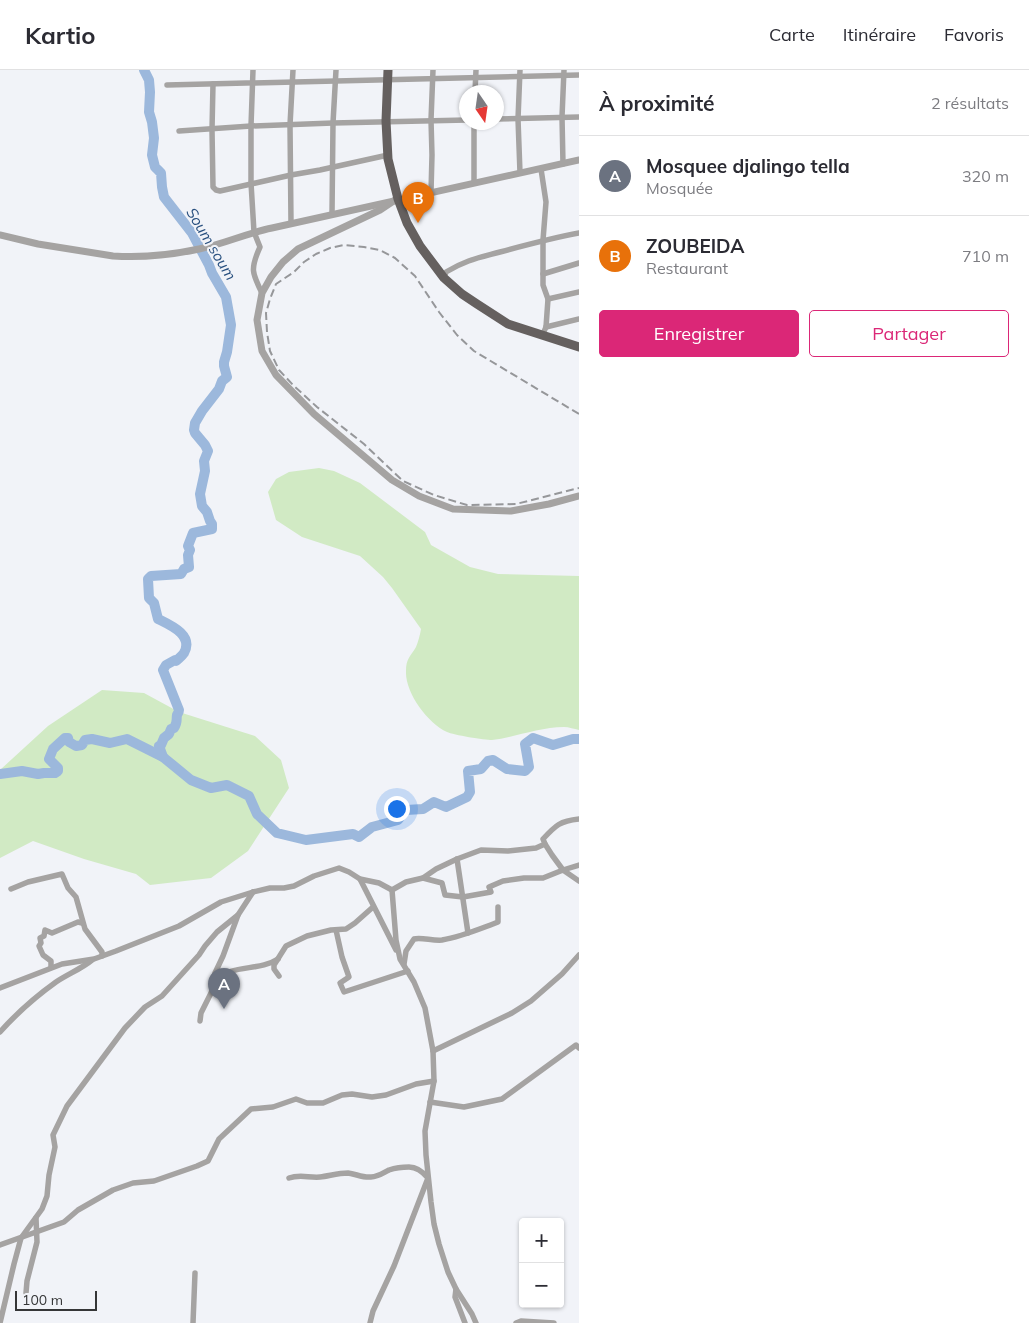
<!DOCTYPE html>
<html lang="fr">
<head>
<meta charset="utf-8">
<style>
  body { margin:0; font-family:Mulish,sans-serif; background:#f7f7f7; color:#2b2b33 }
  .controls { position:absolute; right:15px; bottom:15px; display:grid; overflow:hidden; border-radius:5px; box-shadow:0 1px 4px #0004 }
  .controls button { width:45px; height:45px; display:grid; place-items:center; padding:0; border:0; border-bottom:1px solid #e1e1e2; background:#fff; color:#2b2b33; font:25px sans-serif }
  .compass { position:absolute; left:459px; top:15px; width:45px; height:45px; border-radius:50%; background:#fff; box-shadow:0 1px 4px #0004; rotate:167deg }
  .scale { position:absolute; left:15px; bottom:12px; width:82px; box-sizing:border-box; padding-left:5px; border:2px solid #353637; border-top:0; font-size:14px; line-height:18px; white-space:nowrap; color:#353637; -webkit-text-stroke:4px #f1f3f8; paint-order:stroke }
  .you { position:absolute; left:396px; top:738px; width:18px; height:18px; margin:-12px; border:4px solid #fff; border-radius:50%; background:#1a73e8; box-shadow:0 0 0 8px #1a73e833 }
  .badge { display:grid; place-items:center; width:32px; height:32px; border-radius:50%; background:#db2777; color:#fff; font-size:16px; font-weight:700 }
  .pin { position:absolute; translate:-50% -41px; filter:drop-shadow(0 1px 2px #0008) }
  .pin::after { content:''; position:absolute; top:26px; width:18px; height:15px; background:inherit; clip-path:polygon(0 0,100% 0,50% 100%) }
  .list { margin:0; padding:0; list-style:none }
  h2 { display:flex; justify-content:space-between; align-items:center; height:65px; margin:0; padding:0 20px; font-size:21px }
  h2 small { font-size:16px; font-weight:400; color:#7c7c81 }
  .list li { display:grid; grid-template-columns:32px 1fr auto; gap:15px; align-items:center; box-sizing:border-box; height:80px; padding:0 20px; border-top:1px solid #e1e1e2 }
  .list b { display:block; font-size:19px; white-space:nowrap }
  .list p { margin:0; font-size:16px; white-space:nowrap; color:#7c7c81 }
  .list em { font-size:16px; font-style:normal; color:#7c7c81 }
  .actions { display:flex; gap:10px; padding:15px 20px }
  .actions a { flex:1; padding:11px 0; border:1px solid #db2777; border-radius:5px; text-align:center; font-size:18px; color:#db2777 }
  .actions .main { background:#db2777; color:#fff }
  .map { position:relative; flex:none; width:579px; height:1253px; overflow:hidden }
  header { display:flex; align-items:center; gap:30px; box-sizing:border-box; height:70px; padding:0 25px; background:#fff; border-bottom:1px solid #e1e1e2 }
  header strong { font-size:24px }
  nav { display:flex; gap:28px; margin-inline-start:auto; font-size:18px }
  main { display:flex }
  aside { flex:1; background:#fff }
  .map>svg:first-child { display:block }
  .green { fill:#d1eac4 }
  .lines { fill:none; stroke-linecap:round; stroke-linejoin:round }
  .river { stroke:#9cb8dc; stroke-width:10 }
  .minor { stroke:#a5a3a2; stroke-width:5.5 }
  .tertiary { stroke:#a5a3a2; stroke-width:7 }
  .primary { stroke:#65605f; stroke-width:9 }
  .rail { stroke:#96979a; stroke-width:2; stroke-dasharray:8 4; stroke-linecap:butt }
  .labels { text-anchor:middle; stroke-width:4; stroke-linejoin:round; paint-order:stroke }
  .water-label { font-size:15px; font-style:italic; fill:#29507f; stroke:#f1f3f8 }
</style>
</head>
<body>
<header>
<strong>Kartio</strong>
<nav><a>Carte</a><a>Itinéraire</a><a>Favoris</a></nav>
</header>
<main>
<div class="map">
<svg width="579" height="1253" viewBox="0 0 579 1253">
  <rect width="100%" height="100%" fill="#f1f3f8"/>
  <!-- green -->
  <g class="green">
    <path d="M319 398 334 401 360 413 425 462 431 475 470 497 498 504 579 506V660C574 659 569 657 564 657 540 657 516 667 492 670 485 670 453 665 447 662 428 653 405 623 406 601 406 589 410 587 416 577 418 572 420 565 421 559L392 518 383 507 360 486 302 467 276 450 268 422 276 409 289 402Z"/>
    <path d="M102 620 144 623 179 642 255 666 281 690 289 718 248 781 211 808 150 815 136 804 84 789 33 771 0 788V700L48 656Z"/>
  </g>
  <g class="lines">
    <!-- river -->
    <g class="river">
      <path d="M144 0 149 10 150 22 149 42 152 52 154 68 152 85 155 97 161 103 162 117 164 127 192 163 209 195 212 203 226 227 231 255 227 282 224 292V296L227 307 222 311 219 319 202 341 195 353 194 360 195 363 205 375 208 381 204 391 205 401 200 424 202 436 207 442 210 451 212 454V459L193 463 188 476 190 480 188 485 189 497 184 499 181 504 151 506 148 509 149 528 154 533 158 549C170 555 194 565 184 583 182 586 179 588 176 591L175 590 166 595 163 600 179 640C179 642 178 643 177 645 176 650 178 652 174 658L171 659 169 664 164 668 161 675 159 676 163 687"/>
      <path d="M0 704 22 701 38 704 44 703H55L58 701V698L49 689 53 679 65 668H68L69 672 76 676 82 675 85 670 92 669 110 673 127 669 163 687 191 710 211 718 227 715 249 726 257 744 277 763 306 770 353 764 359 767 372 757 398 750 406 740 423 739 434 732 446 737 467 727 470 722 468 701 481 699 488 691 493 690 507 699 525 701 529 697 525 674 533 668 553 675 573 669H579"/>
    </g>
    <!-- minor -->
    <g class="minor">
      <path d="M253 0 251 56V113L254 162 260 177C250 199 252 203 262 223"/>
      <path d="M520 0 518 49 520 103"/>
      <path d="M213 14 212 60 213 117 216 120 220 121 291 105 320 100 388 85"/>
      <path d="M167 15 579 5"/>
      <path d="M475 22 476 0"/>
      <path d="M497 49 579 47"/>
      <path d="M474 52V113"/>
      <path d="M179 61 251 56 333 53 467 50"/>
      <path d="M563 94 562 47 564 0"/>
      <path d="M541 99 546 132 543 170V215L548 229 546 257 542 266"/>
      <path d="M431 122 432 85 431 50 433 0"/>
      <path d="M332 144 333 53 336 0"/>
      <path d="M291 153 290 55 293 0"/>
      <path d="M543 204 579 193"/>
      <path d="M444 208 446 202C466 190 478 188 500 182 526 175 552 168 579 163"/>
      <path d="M548 229 579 222"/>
      <path d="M546 257 579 249"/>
      <path d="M545 774 552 785 563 800 579 795"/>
      <path d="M457 789 468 863"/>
      <path d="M423 808 442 813 445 825 463 827 491 822 489 817 503 811 524 808H543L563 800 579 811"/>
      <path d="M360 809 396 880"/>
      <path d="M11 819 28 812 62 804 68 818 76 827 85 859 102 882V886"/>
      <path d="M336 860 342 887 349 907 340 913 344 922 408 901"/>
      <path d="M404 894 406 881 414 869C421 867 433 871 442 870 460 867 477 860 493 854L498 852V837"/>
      <path d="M51 897V891L43 885 39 876 41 873 40 868 44 866 45 860 52 863 78 852 82 853"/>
      <path d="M279 906 274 899V895L286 876 307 866 331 860 346 859 355 853 373 837"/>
      <path d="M213 912C232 893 258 902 278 889"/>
      <path d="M0 918 62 894 94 889 116 881 179 856 221 832 253 822 270 818H284L294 816 314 806 339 798 349 802 360 809 379 813 392 820"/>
      <path d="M200 951 201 943 212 921 213 912 215 903 223 886 238 845"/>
      <path d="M0 962C17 943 35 927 56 912 68 904 81 899 92 890"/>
      <path d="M433 981 512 943 531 931 562 904 579 885"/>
      <path d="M430 1032 464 1037 502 1029 576 975 579 978"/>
      <path d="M289 1108C300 1104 309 1108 320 1107 329 1106 338 1103 348 1103 356 1104 363 1108 371 1107 378 1107 383 1103 389 1100 395 1098 402 1097 409 1097 417 1097 423 1102 428 1108L394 1196 373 1241 370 1253"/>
      <path d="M0 1175 64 1152 78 1140 113 1120 133 1113 154 1111 197 1096 208 1091 219 1069 251 1039 273 1037 296 1029 307 1033H323L342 1025 352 1024 372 1027 386 1025 416 1014 434 1011"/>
      <path d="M456 1219 455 1227 465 1253"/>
      <path d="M26 1223 27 1211 37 1172 36 1148"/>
      <path d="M0 1253 14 1194 21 1168 42 1139 47 1126 49 1105 55 1077 53 1065 67 1036 125 958 145 937 162 926 199 885 205 876 217 862 238 845 253 822"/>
      <path d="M193 1253 195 1203"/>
      <path d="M476 1253 472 1244 456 1219 448 1202 439 1174 434 1154 431 1132 426 1085 425 1061 434 1011 433 981 425 938 414 912 400 889 396 870 392 820 406 812 423 808 436 799 457 789 481 780 508 781 536 778 545 774 543 769C556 755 560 751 579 749"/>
      <path d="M516 1253 521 1251 554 1253"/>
    </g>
    <!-- tertiary -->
    <g class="tertiary">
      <path d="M395 130 380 140 298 179 283 192 271 207 262 223 257 250 262 281 276 305 314 344 392 410 419 426 453 439 511 441 549 434 579 426"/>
      <path d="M0 165 38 174 113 186C142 188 171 185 199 179 224 174 247 163 272 158 374 135 476 112 579 90"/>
    </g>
    <!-- primary -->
    <path class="primary" d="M388 0 386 51 388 89 398 129 407 153 420 176 444 208 462 224 477 234 508 254 579 277"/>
    <!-- rail -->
    <path class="rail" d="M579 344 474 281 457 265 439 242 415 206 395 188 380 180 364 177 344 175 330 178 316 184 304 192 294 202 276 214 270 229 266 243 267 262 270 281 279 300 293 315 317 337 364 374 403 411 434 425 467 435 516 434 579 418"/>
  </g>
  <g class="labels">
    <!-- water labels -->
    <g class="water-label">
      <text transform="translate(211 174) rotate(59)" y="5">Soum soum</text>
    </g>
  </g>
</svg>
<div class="controls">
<button>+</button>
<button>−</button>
</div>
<svg class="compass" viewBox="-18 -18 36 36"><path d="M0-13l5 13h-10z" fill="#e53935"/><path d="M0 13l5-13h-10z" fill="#7c7c81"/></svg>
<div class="scale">100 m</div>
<div class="you"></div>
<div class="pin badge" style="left:224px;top:939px;background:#6b7280">A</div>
<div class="pin badge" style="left:418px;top:153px;background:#e8710a">B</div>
</div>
<aside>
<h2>À proximité<small>2 résultats</small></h2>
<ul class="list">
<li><span class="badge" style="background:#6b7280">A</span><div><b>Mosquee djalingo tella</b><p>Mosquée</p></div><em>320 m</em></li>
<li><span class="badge" style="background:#e8710a">B</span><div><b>ZOUBEIDA</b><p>Restaurant</p></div><em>710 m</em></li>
</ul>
<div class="actions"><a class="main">Enregistrer</a><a>Partager</a></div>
</aside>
</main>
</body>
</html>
